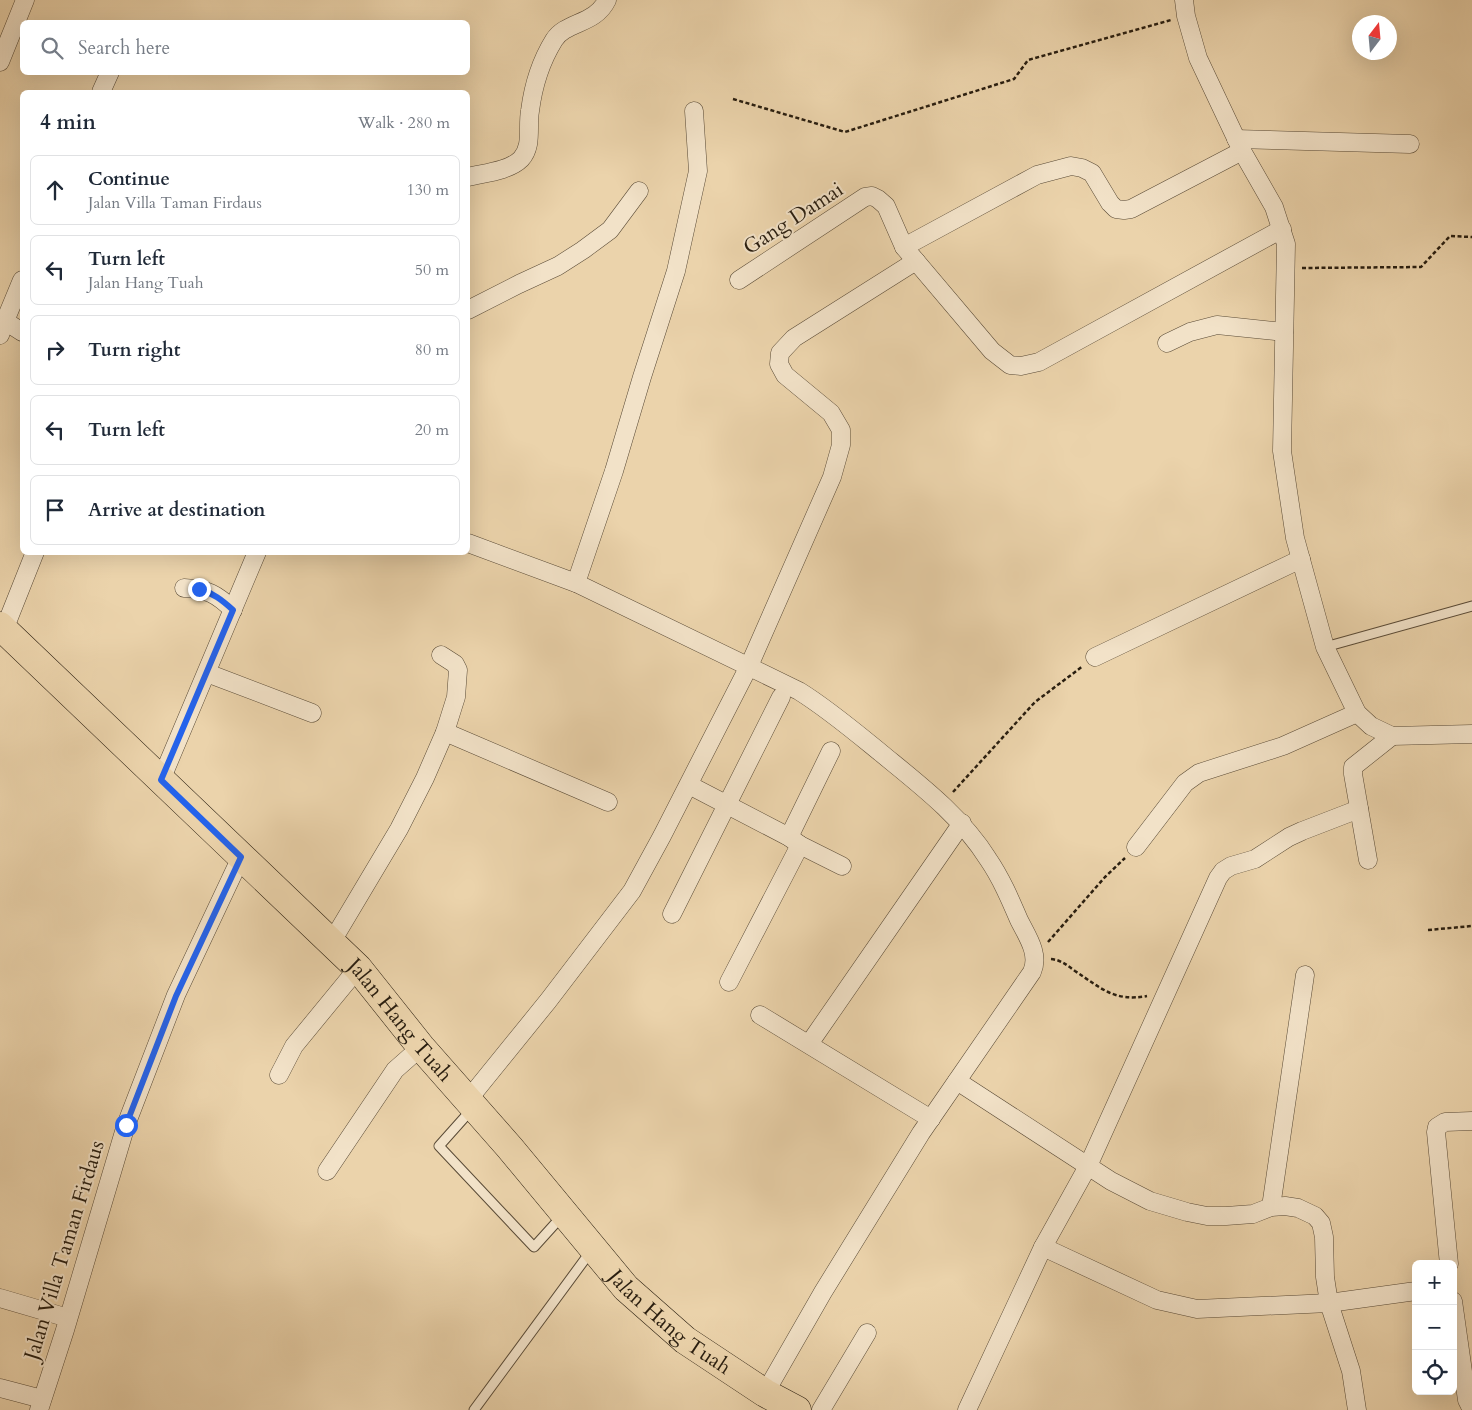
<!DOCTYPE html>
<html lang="en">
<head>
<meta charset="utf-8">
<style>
  body { margin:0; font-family:Cardo,serif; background:#f2f2f3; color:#1f2937 }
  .controls { position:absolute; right:15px; bottom:15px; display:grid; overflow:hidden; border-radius:8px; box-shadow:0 5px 20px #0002 }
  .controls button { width:45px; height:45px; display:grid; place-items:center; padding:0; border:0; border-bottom:1px solid #e0e1e3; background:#fff; color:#1f2937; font:25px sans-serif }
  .compass { position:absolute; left:1352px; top:15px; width:45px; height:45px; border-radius:50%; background:#fff; box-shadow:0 5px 20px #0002; rotate:16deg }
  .stop { position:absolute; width:15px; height:15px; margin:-11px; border:4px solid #2563eb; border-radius:50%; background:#fff }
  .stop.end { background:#2563eb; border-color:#fff; box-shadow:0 1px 5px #0008 }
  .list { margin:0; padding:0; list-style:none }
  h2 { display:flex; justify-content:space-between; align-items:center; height:65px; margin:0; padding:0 20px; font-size:21px }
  h2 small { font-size:16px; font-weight:400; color:#747a83 }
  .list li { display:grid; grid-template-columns:32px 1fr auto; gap:15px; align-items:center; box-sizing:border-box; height:70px; margin:0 10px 10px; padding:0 10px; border:1px solid #e0e1e3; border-radius:8px }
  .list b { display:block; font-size:19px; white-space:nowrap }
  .list p { margin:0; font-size:16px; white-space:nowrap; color:#747a83 }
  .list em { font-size:16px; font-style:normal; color:#747a83 }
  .icon { flex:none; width:28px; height:28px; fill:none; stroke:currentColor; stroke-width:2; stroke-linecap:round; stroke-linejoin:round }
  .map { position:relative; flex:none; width:1472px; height:1410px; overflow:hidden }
  .search { position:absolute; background:#fff; box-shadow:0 5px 20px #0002; left:20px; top:20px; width:450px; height:55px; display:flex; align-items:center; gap:12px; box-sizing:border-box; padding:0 18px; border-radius:8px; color:#747a83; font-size:19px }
  .panel { position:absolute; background:#fff; box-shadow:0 5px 20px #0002; left:20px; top:90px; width:450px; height:465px; border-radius:8px }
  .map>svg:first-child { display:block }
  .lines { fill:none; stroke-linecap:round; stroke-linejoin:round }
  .lane-casing { stroke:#594a36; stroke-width:11 }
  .street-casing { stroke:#594a36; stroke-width:19 }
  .primary-casing { stroke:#281d0f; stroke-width:29 }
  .path { stroke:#281d0f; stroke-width:2.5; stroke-dasharray:4 2.5; stroke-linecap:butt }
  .lane { stroke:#f2e2c8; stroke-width:9 }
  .street { stroke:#f2e2c8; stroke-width:18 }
  .primary { stroke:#ebd3ab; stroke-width:28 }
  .route { stroke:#2563eb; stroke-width:6 }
  .labels { text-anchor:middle; stroke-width:4; stroke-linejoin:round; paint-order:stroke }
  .street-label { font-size:21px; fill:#281d0f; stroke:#f2e2c8 }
</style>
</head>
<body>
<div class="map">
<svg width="1472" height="1410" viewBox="0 0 1472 1410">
  <rect width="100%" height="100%" fill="#ebd3ab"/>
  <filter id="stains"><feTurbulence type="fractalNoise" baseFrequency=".004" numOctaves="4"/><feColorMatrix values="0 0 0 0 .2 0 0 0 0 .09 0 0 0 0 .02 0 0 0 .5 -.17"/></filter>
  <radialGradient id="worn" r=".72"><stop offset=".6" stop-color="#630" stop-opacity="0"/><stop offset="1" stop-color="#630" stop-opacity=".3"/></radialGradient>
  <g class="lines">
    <!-- lane casing -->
    <g class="lane-casing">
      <g id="lane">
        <path d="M1325 647 1472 606"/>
        <path d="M472 1109 439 1146 534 1247 562 1216"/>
        <path d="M474 1410 591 1251"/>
      </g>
    </g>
    <!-- street casing -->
    <g class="street-casing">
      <g id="street">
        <path d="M1184 0 1186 16 1198 58 1242 151 1274 207 1286 244 1282 451 1295 538 1325 647 1357 713 1371 726 1392 736 1472 734"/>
        <path d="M0 62 25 0"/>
        <path d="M101 92 110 72"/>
        <path d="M1236 139 1410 144"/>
        <path d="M468 177C484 173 509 171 521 159 533 146 527 127 530 111 533 87 541 61 554 40 566 21 595 25 607 0"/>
        <path d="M904 247 1037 175 1071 166 1082 168 1092 173 1110 203 1116 209 1124 210 1131 209 1242 151"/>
        <path d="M739 280 865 197 872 196 878 199 886 206 904 247 992 351 1010 365 1021 366 1039 362 1282 229"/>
        <path d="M468 310 519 284 558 266 583 250 610 230 639 191"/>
        <path d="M5 321 22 280"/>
        <path d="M0 335 5 321 22 332"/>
        <path d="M1167 343 1190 332 1217 325 1284 332"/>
        <path d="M468 543 576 583 799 691C828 709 854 731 881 753 920 785 961 816 988 859 1001 878 1010 899 1019 920 1027 936 1040 954 1032 972L921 1133 823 1292 765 1393"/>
        <path d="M576 583 614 471 642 377 676 271 698 171 694 111"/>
        <path d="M184 588C207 589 217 594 233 610"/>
        <path d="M4 630 35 552"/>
        <path d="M1095 657 1301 559"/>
        <path d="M207 673 312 713"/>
        <path d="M445 732 608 802"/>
        <path d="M161 780 257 552"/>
        <path d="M689 785 789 837 800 845 842 866"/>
        <path d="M789 837 831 751"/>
        <path d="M1136 847 1185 783 1199 773 1283 746 1357 713"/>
        <path d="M1368 860 1353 774V767L1392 736"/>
        <path d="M672 914 781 697"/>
        <path d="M331 943 399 829 425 778 445 732 456 697 458 670 455 664 441 655"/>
        <path d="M729 982 800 845"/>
        <path d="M760 1015 931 1119"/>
        <path d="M809 1044 962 823"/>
        <path d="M279 1075 294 1046 358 968"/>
        <path d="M957 1081 1111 1181 1150 1201 1187 1212 1207 1216H1226L1253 1214 1271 1207 1285 1206 1298 1208 1315 1216 1321 1223 1324 1237 1325 1277 1329 1303 1351 1371 1357 1410"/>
        <path d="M467 1101 548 1001 632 891 662 836 749 666 832 477 841 445V430L831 413 785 375 779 364 780 353 794 338 916 261"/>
        <path d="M327 1171 395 1070 421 1047"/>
        <path d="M1271 1207 1305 975"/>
        <path d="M1043 1247 1157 1300 1197 1309 1329 1303 1416 1291"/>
        <path d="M1449 1264 1436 1132 1437 1127 1445 1122 1472 1121"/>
        <path d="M0 1298 68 1318"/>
        <path d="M1453 1301 1467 1400 1472 1410"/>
        <path d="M0 1388 42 1399"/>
        <path d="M39 1410 65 1330 126 1125 176 995 241 857"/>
        <path d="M821 1410 867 1333"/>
        <path d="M967 1410 1043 1247 1088 1166 1218 878 1223 871 1231 866 1255 859 1289 837 1302 831 1359 809"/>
      </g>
    </g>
    <!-- primary casing -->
    <g class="primary-casing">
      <g id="primary">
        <path id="s1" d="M0 626 358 968 421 1047 510 1148 626 1288 685 1340 765 1393 797 1410"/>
      </g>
    </g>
    <!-- path -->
    <g class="path">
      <path d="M733 99 845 132 1014 79 1028 60 1171 20"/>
      <path d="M1302 268 1421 267 1450 236 1472 237"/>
      <path d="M953 792 1035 702 1083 666"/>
      <path d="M1428 930 1472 926"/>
      <path d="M1048 942 1105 877 1125 858"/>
      <path d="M1051 959C1061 960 1067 965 1075 971 1101 988 1114 1002 1147 996"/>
    </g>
    <!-- lane -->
    <use href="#lane" class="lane"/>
    <!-- street -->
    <use href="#street" class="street"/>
    <!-- primary -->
    <use href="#primary" class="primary"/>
  </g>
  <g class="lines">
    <!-- route -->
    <path class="route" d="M126 1125 176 996 241 857 161 780 233 610C222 600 213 593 199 589"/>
  </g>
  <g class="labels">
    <!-- street labels -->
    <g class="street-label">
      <text transform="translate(793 218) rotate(-33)" y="7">Gang Damai</text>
      <text dy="7" stroke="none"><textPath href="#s1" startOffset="562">Jalan Hang Tuah</textPath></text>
      <text transform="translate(64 1250) rotate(-73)" y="7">Jalan Villa Taman Firdaus</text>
      <text dy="7" stroke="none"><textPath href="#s1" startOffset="968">Jalan Hang Tuah</textPath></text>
    </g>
  </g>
  <rect width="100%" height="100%" filter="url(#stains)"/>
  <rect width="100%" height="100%" fill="url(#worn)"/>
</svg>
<div class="controls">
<button>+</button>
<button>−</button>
<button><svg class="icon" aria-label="locate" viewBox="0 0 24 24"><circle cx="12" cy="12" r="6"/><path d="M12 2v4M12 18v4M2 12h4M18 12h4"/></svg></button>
</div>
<svg class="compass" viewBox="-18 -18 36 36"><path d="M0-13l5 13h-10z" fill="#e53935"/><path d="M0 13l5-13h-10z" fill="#747a83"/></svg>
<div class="stop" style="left:126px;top:1125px"></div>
<div class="stop end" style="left:199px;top:589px"></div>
<div class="search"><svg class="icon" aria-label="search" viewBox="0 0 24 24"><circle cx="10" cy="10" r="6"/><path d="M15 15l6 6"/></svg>Search here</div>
<section class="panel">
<h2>4 min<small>Walk · 280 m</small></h2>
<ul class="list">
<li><svg class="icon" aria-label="ahead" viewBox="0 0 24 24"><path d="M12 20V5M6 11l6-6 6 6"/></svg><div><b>Continue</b><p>Jalan Villa Taman Firdaus</p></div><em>130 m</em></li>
<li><svg class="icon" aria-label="left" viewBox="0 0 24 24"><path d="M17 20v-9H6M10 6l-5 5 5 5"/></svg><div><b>Turn left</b><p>Jalan Hang Tuah</p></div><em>50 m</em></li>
<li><svg class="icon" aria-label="right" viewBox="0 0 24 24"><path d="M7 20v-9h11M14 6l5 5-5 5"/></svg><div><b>Turn right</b></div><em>80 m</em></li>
<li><svg class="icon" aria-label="left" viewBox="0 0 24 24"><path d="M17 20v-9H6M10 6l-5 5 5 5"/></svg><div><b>Turn left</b></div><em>20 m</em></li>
<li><svg class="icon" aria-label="arrive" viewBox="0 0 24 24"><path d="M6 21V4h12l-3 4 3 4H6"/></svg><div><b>Arrive at destination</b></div></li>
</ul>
</section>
</div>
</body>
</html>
